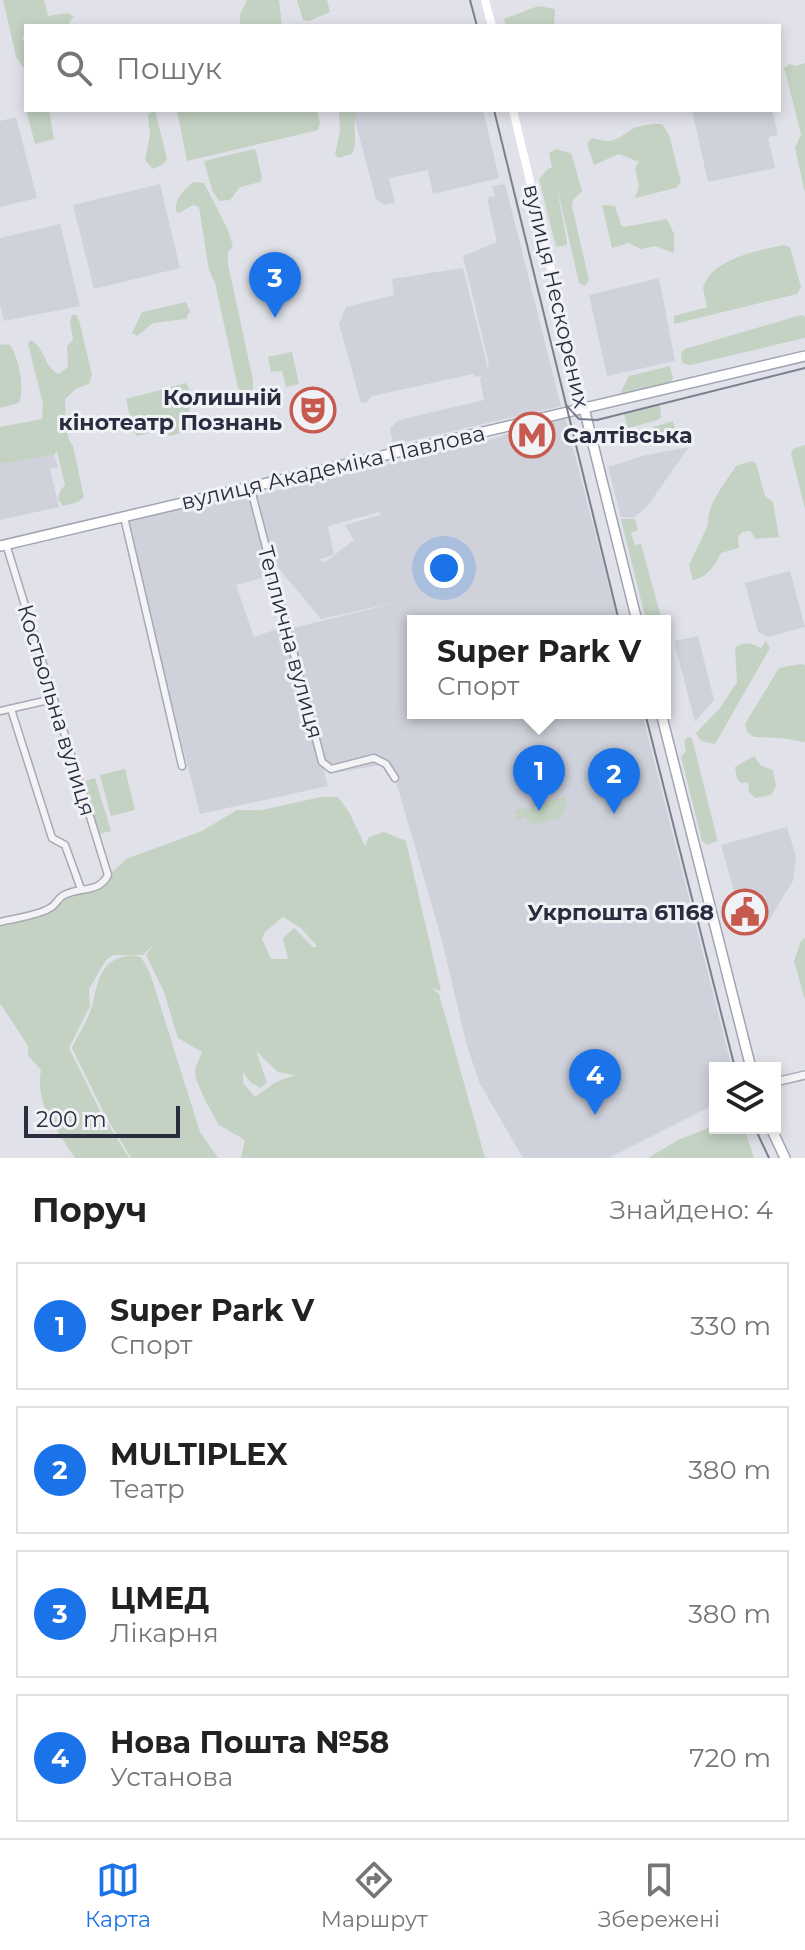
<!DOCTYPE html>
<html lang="uk">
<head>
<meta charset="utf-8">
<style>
  body { margin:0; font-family:Montserrat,sans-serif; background:#f2f2f2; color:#222 }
  .controls { position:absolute; right:24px; bottom:24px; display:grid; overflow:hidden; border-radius:0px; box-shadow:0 4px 12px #0003 }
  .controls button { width:72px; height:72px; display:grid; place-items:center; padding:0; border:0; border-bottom:2px solid #e0e0e0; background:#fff; color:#222; font:40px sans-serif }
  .scale { position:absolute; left:24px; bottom:20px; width:156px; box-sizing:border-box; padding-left:8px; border:4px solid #2a2d40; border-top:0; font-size:22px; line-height:28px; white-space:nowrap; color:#2a2d40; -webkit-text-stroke:6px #f1f2f6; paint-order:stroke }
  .you { position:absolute; left:444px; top:568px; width:28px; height:28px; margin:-20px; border:6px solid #fff; border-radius:50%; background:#1a73e8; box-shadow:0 0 0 12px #1a73e833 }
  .badge { display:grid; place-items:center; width:52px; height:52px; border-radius:50%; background:#1a73e8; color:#fff; font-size:26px; font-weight:700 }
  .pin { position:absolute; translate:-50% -66px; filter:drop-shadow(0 2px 4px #0008) }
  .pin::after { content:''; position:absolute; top:42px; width:28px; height:24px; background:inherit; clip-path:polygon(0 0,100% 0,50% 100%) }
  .popup { position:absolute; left:407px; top:615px; width:264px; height:104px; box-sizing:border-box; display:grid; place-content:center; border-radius:0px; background:#fff; filter:drop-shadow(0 2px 6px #0005); font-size:26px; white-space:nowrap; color:#767676 }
  .popup b { font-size:30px; color:#222 }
  .popup::after { content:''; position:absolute; left:50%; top:100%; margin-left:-16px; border:16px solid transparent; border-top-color:#fff }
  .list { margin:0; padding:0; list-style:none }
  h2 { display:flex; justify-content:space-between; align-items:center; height:104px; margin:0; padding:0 32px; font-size:34px }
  h2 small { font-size:26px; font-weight:400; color:#767676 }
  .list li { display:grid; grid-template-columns:52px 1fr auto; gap:24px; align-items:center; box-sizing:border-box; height:128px; margin:0 16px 16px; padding:0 16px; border:2px solid #e0e0e0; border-radius:0px }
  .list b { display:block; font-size:30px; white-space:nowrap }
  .list p { margin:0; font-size:26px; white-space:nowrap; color:#767676 }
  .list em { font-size:26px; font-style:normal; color:#767676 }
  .icon { flex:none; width:44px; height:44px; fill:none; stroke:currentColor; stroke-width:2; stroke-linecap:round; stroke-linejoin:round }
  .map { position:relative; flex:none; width:805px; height:1158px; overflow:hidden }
  .search { position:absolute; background:#fff; box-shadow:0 4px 12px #0003; left:24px; right:24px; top:24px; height:88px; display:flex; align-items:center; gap:20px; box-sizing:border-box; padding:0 28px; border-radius:0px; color:#767676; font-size:30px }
  .sheet { height:680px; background:#fff }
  nav { display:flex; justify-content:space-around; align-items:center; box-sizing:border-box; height:112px; border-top:2px solid #e0e0e0; background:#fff; font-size:22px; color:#767676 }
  nav a { display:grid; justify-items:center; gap:4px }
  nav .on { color:#1a73e8 }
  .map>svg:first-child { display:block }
  .built { fill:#cfd1db; fill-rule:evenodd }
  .green { fill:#c3d2c3; fill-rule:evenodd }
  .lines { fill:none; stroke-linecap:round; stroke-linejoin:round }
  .minor-casing { stroke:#a6a8b3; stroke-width:9 }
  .tertiary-casing { stroke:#a6a8b3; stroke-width:10 }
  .primary-casing { stroke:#a1a4b4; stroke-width:12 }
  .minor { stroke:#f4f4f7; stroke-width:6 }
  .tertiary { stroke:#f4f4f7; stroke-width:7 }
  .secondary { stroke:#fff; stroke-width:8 }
  .primary { stroke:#fff; stroke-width:9 }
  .tram { stroke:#7c7e91; stroke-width:2 }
  .labels { text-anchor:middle; stroke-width:6; stroke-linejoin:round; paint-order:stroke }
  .street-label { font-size:22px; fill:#2a2d40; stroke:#f1f2f6 }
  .poi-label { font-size:22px; font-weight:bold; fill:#2a2d40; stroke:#f1f2f6; text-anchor:end }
</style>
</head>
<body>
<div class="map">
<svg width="805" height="1158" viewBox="0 0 805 1158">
  <rect width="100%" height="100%" fill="#e1e2e9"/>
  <!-- built -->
  <g class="built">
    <path d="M357 110H483L499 178 433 194 428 170 389 178 395 203 384 205 376 199 355 121Z"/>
    <path d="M692 110H772L778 135 768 137 775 168 708 182Z"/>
    <path d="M16 117 37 198 0 207V121Z"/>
    <path d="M160 184 180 268 94 289 73 205Z"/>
    <path d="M505 184 561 406 393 445 390 428 399 420 484 400 480 379 482 376 476 377 473 374 372 396 367 402 361 403 339 324 346 307 394 295 392 279 463 268 487 365 483 375 489 364 463 256 497 242 487 198 495 196 492 186Z"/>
    <path d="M60 224 80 306 4 321 0 305V238Z"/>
    <path d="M659 278 675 361 607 376 589 295Z"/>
    <path d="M565 417 618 621H413V713H642L732 1068H715V1104L609 1158H523L480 1084 467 1046 441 937 395 778 386 764 329 774 289 629 407 600 321 619 275 564 254 496 478 443ZM380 512V515L345 525 354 540 324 563 317 557 322 559 334 554 328 526Z"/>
    <path d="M689 447 648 505 634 518 621 517 608 467 646 455Z"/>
    <path d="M54 455 58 467 50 469 59 507 0 520V464Z"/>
    <path d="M249 491 271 576 236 585 254 637 285 626 328 786 200 814 125 521Z"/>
    <path d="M790 571 805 627 768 637 758 632 745 583Z"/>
    <path d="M698 636 714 700 695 722 674 641Z"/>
    <path d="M787 827 796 857 793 881 769 920 744 926 721 845Z"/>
  </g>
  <!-- green -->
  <g class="green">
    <path d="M3 0H44L48 16 68 13 74 16 67 26H26V33L22 37 26 48V71L16 57Z"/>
    <path d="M247 0H279L282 26H240V14Z"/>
    <path d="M297 0H327L330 12 309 21 303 20Z"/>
    <path d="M538 6 555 9 554 26H506L504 19Z"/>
    <path d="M805 63V193L795 148 801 134 784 68 790 64 795 66Z"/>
    <path d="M26 110H49L54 139 35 144Z"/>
    <path d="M155 110 167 159 162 165 153 169 145 160 150 135 148 115Z"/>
    <path d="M177 110H317L320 123 318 130 187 161Z"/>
    <path d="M339 110H353L357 113C351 127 359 141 352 154L338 158 335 154 340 131Z"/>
    <path d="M655 124H662L669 135 681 182 676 188 635 198 639 186 635 168 639 162 619 154 594 165 587 144 592 138C612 143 613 142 629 131 635 126 647 125 655 124Z"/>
    <path d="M254 149 256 151 262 177 260 182 240 187 230 200 219 201 212 190 204 161Z"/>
    <path d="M556 149 570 153 572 156 582 191 573 200 572 206 589 280 585 286 579 283 556 183 567 242V245L556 247 539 179 549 168H552L549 153Z"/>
    <path d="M194 182 204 183 206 187 227 228 233 246 228 252V264L253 380V389L249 394 245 395 238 388 215 283 209 270 199 207 193 205 179 213 176 211C174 199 185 188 194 182Z"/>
    <path d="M602 205 615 206 621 225 625 227 667 219 674 234V253L655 246 641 249 629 243 612 248Z"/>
    <path d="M783 245 790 247 801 287 797 294 674 324V316L707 307 703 288C711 259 756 251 783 245Z"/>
    <path d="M186 302 190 311 186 319 153 323 137 336 132 333 142 312Z"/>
    <path d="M72 315H76L79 320 92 375 89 384 77 388 65 399C66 414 64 435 73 446L84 497 78 502 63 506 58 499 60 491 65 485 57 451 54 455 0 464V427L42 419 43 404 28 344 30 340C45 346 43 366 58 374L68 367 67 346 73 340 70 322Z"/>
    <path d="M801 315 805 317V338L690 365 682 363 681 353 685 349Z"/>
    <path d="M2 344 10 345C19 358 25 389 19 403L0 408V345Z"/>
    <path d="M292 352 299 384 286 387 282 371 271 372 268 357Z"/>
    <path d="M670 366 673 378 670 382 619 395 629 376Z"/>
    <path d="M186 383 194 399 189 410 190 417 210 419 212 424 170 436 164 429 137 436 133 431 126 399Z"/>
    <path d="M660 405 661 417 658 420 628 428 624 414Z"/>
    <path d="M673 421 677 437 645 446 653 427Z"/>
    <path d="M805 445V509L791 453 793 449Z"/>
    <path d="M752 461 756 463 765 496 773 502 779 537 756 539 750 531 742 532 738 537 739 548 721 553C715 565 707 578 693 580L689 565 708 525C706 505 726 482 736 466Z"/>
    <path d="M621 519H635L638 530 631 533 635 545 641 544 662 621H646Z"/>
    <path d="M766 641 770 648 715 744 701 741 696 733 720 708 737 682 735 648C743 641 752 643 761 648Z"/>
    <path d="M801 664 805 665V742L781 738 754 737 747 732 745 724 748 719 779 668Z"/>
    <path d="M688 737 692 738 717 838V841L708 845 702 841 681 757 686 751 684 741Z"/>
    <path d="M754 756 761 766 773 770 776 786 771 795 755 798 749 792 748 782 741 783 737 779 735 767Z"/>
    <path d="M125 769 135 810 111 816 100 775Z"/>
    <path d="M95 778 111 831 99 834 81 782Z"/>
    <path d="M321 797H338L349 812 365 846 369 837 384 832 406 841 441 991 432 988 439 994 485 1158H241L245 1140 219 1125 205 1100 196 1079 195 1069 202 1052 178 1038 164 992 146 955 155 943 143 955H113L106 960 89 989 90 1006 69 1048 100 1111 129 1158H75C57 1129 35 1106 41 1070L28 1055V1046L0 1003V922L51 908 65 895 95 889 126 859 202 831 237 810H262ZM283 917 301 928 317 946 314 948 294 928 283 938 288 959H271L262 939 265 932ZM256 1051 278 1072 295 1075 276 1082 255 1097 243 1083V1072L251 1083 261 1088 267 1082Z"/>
    <path d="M565 797 567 809 562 811 564 817 533 825 524 816 518 821 515 810 533 808 534 803Z"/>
    <path d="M805 938V1000L794 961 801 941Z"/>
    <path d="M131 955 141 957 150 973 200 1132 218 1158H131L105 1115 72 1048C78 1035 88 1020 92 1006 99 979 99 960 131 955Z"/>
    <path d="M715 1121V1128H744L754 1158H648L678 1140 713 1126Z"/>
  </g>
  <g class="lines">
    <!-- minor casing -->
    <g class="minor-casing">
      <g id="minor">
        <path d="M250 486 322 762 331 769 374 758 386 764 395 778"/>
        <path d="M124 517 182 766"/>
        <path d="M11 709 52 838 65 845 81 889"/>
        <path d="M0 711 53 699"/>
        <path d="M0 922C15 918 37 916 50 908 56 905 58 898 64 895 81 886 98 894 108 875L6 544"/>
      </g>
    </g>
    <!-- tertiary casing -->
    <g class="tertiary-casing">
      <path id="tertiary" d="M775 1082 805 1075"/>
    </g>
    <!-- primary casing -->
    <g class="primary-casing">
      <g id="primary">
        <path d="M584 408 637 621"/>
        <path d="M0 546 805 356"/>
        <path d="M661 713 751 1068"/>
        <path d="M771 1128 785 1158"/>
      </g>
    </g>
    <!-- minor -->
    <use href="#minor" class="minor"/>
    <!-- tertiary -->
    <use href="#tertiary" class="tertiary"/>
    <!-- secondary -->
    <g class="secondary">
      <path d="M485 0 492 26"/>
      <path d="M513 110 584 408"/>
    </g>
    <!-- primary -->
    <use href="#primary" class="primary"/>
    <!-- tram -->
    <g class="tram">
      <path d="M470 0 477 26"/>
      <path d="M494 110 619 621"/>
      <path d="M566 405 579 419 597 420 805 368"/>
      <path d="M645 713 735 1068"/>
      <path d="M755 1128 769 1158"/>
    </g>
  </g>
  <!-- icons -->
  <defs>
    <g id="theatre-ring" transform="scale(2.3)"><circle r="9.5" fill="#f1f2f6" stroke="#c65a4e" stroke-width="1.5"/><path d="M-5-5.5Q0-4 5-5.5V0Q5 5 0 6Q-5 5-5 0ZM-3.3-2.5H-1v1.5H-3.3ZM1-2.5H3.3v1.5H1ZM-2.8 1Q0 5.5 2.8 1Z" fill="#c65a4e"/></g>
    <g id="metro-ring" transform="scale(2.3)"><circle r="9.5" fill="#f1f2f6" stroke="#c65a4e" stroke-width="1.5"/><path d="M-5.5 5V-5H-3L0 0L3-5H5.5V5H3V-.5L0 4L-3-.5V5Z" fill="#c65a4e"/></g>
    <g id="civic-ring" transform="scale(2.3)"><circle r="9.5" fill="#f1f2f6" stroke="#c65a4e" stroke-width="1.5"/><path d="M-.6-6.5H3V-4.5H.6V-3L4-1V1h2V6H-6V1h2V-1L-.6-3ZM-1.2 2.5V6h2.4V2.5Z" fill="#c65a4e"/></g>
  </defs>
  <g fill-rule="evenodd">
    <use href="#theatre-ring" x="313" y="410"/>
    <use href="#metro-ring" x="532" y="435"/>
    <use href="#civic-ring" x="745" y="912"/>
  </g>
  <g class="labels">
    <!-- street labels -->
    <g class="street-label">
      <text transform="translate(557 296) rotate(77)" y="8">вулиця Нескорених</text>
      <text transform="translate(333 467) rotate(-13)" y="8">вулиця Академіка Павлова</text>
      <text transform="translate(291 642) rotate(75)" y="8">Теплична вулиця</text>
      <text transform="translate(57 710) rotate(73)" y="8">Костьольна вулиця</text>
    </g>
    <!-- poi labels -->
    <g class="poi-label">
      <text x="282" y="405">Колишній<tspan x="282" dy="25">кінотеатр Познань</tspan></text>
      <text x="563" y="443" text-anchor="start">Салтівська</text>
      <text x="714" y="920">Укрпошта 61168</text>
    </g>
  </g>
</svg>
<div class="controls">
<button><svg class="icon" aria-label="layers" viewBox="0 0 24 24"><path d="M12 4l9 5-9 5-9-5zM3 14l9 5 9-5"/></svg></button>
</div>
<div class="scale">200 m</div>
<div class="you"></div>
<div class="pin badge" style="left:539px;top:811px">1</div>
<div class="popup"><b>Super Park V</b>Спорт</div>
<div class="pin badge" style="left:614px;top:814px">2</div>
<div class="pin badge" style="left:275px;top:318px">3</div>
<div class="pin badge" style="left:595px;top:1115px">4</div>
<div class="search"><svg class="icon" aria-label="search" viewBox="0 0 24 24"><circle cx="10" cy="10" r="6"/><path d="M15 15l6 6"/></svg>Пошук</div>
</div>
<section class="sheet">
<h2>Поруч<small>Знайдено: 4</small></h2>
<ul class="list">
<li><span class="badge">1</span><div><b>Super Park V</b><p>Спорт</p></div><em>330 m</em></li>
<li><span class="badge">2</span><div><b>MULTIPLEX</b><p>Театр</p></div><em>380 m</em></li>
<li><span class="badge">3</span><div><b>ЦМЕД</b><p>Лікарня</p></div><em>380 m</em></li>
<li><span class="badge">4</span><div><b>Нова Пошта №58</b><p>Установа</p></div><em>720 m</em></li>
</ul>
</section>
<nav>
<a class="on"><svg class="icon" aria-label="map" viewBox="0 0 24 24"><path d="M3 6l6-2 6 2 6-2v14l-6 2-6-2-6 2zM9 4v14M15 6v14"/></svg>Карта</a>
<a><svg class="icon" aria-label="directions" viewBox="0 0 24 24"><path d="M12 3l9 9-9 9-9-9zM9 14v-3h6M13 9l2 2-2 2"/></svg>Маршрут</a>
<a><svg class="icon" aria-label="saved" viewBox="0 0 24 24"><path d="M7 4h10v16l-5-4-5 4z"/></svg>Збережені</a>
</nav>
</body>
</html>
